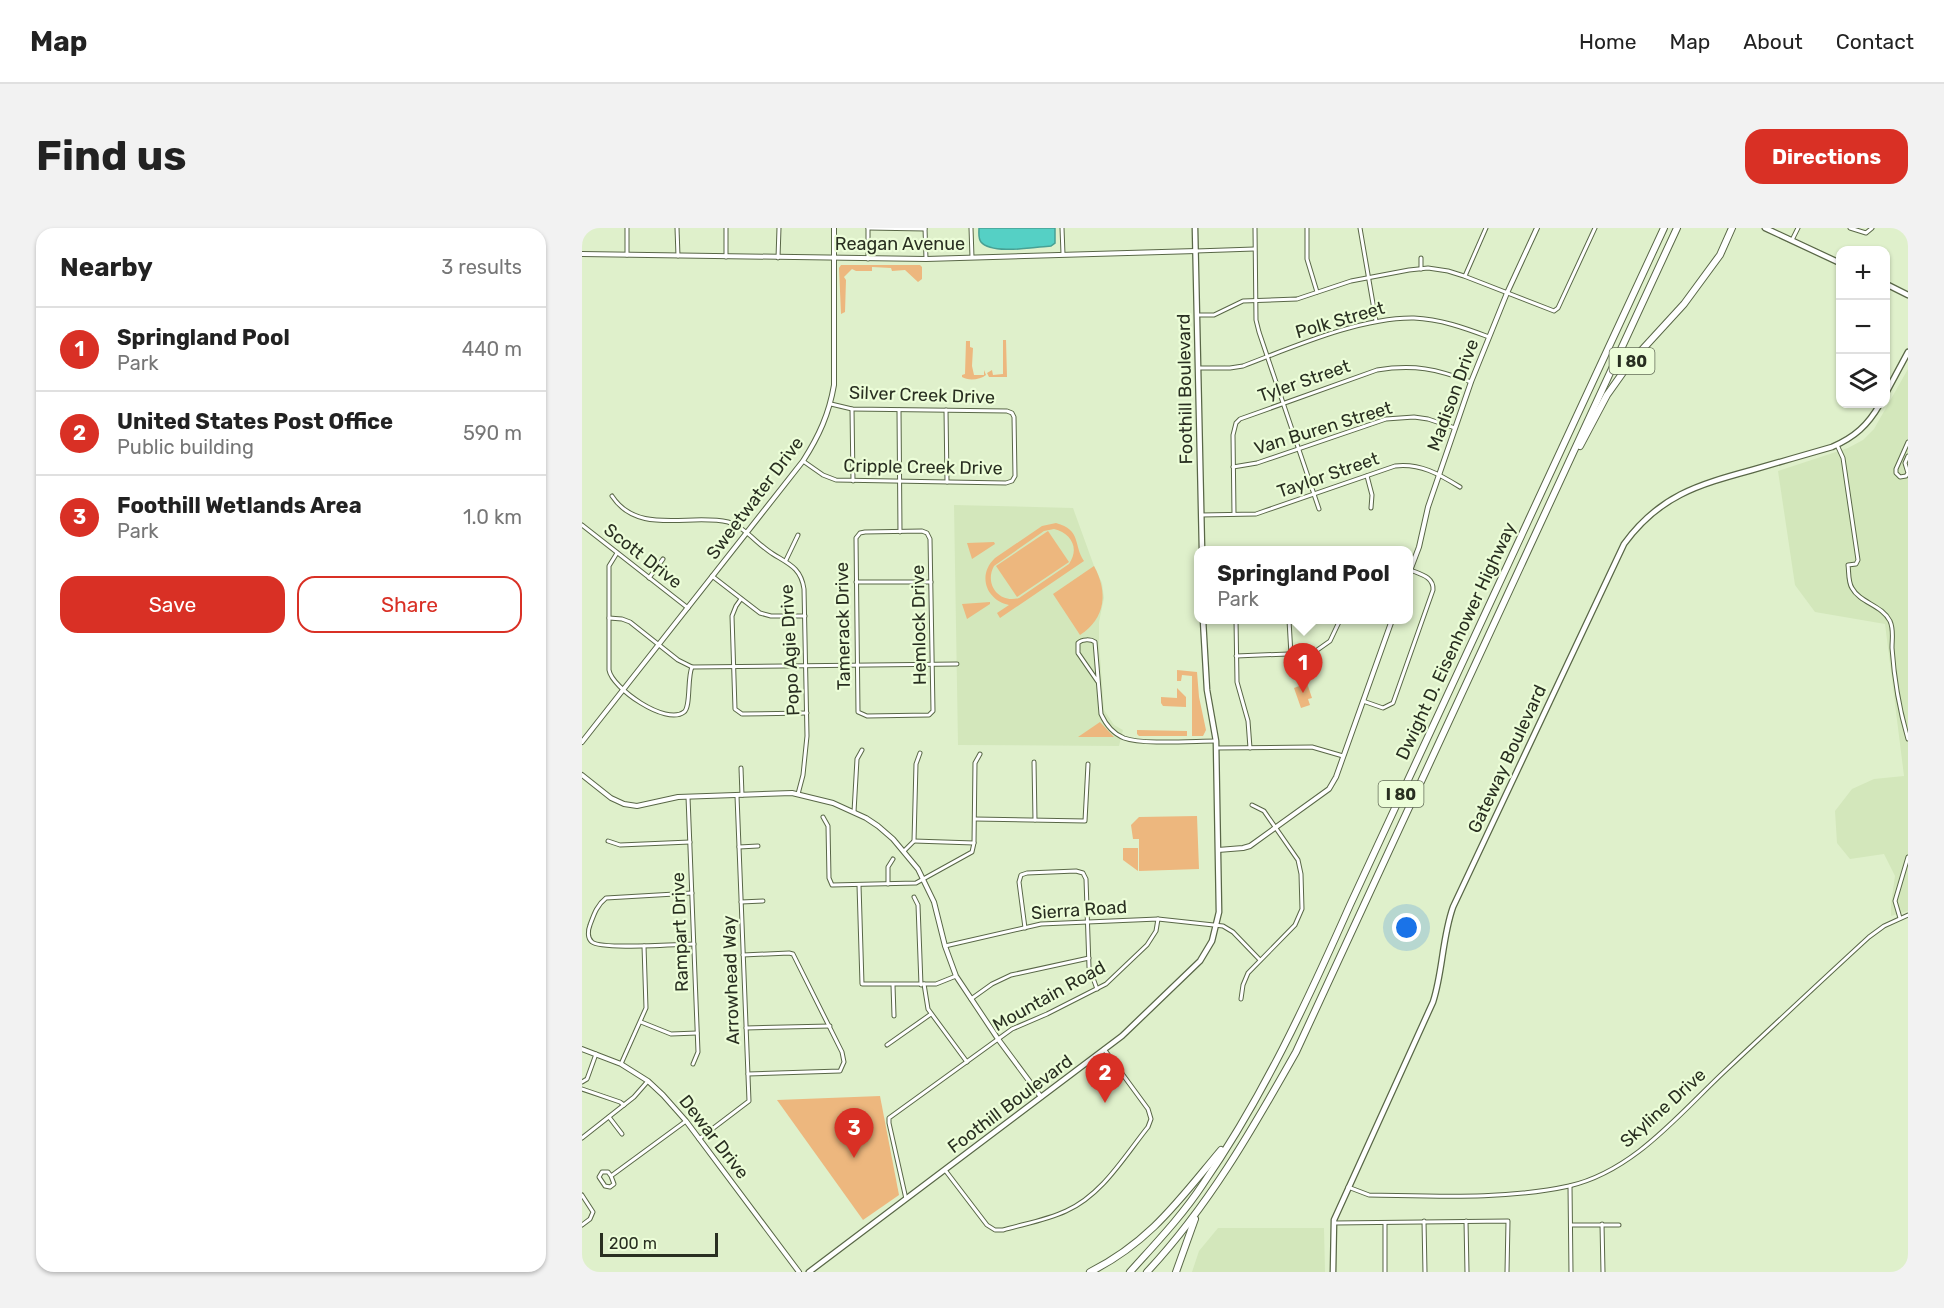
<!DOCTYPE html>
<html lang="en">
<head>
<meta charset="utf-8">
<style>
  body { margin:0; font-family:Rubik,sans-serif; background:#f2f2f2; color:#222 }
  .controls { position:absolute; right:18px; top:18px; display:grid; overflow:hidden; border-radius:12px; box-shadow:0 2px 4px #0004 }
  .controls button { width:54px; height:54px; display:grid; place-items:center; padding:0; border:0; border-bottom:2px solid #e0e0e0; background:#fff; color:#222; font:30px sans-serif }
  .scale { position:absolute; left:18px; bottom:15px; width:118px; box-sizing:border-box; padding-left:6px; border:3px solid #292f21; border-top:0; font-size:16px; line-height:21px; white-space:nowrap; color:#292f21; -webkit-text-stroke:4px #ecfdd8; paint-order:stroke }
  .you { position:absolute; left:825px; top:700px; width:21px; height:21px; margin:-15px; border:4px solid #fff; border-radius:50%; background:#1a73e8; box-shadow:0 0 0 9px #1a73e833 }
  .badge { display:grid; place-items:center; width:39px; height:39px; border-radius:50%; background:#d93025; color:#fff; font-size:20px; font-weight:700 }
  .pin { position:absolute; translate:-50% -50px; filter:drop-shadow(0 2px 3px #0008) }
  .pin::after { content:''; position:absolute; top:32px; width:21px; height:18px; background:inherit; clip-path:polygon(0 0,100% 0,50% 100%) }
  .popup { position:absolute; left:612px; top:318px; width:219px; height:78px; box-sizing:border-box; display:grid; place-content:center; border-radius:12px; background:#fff; filter:drop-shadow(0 2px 4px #0005); font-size:20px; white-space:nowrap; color:#767676 }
  .popup b { font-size:22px; color:#222 }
  .popup::after { content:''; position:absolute; left:50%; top:100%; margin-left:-12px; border:12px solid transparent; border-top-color:#fff }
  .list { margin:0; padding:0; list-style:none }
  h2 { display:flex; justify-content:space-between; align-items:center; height:78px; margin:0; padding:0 24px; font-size:26px }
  h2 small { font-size:20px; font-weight:400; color:#767676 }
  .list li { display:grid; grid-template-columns:39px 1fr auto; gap:18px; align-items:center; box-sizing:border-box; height:84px; padding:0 24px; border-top:2px solid #e0e0e0 }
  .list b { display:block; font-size:22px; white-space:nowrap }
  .list p { margin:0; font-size:20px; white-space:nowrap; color:#767676 }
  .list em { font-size:20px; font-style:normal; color:#767676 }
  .actions { display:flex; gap:12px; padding:18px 24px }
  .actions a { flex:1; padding:14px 0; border:2px solid #d93025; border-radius:18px; text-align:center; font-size:21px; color:#d93025 }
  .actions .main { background:#d93025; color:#fff }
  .icon { flex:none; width:33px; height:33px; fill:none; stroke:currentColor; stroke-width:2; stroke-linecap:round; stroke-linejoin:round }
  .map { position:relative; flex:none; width:1326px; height:1044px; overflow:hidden; border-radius:18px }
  header { display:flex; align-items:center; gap:36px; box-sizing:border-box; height:84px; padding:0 30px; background:#fff; border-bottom:2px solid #e0e0e0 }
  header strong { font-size:28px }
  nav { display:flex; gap:33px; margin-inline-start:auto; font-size:21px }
  .intro { display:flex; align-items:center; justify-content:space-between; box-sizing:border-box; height:144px; padding:0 36px }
  h1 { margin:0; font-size:42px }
  .button { padding:15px 27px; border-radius:18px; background:#d93025; color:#fff; font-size:21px; font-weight:700 }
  main { display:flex; gap:36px; padding:0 36px }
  aside { flex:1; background:#fff; border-radius:18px; box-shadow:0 2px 4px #0004 }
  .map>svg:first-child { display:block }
  .built { fill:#d3e7bb }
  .green { fill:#edb77e; fill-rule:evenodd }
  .water { fill:#55d0c5; stroke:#48a094; stroke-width:1.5 }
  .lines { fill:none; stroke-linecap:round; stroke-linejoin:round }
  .minor-casing { stroke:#596747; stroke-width:5 }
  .tertiary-casing { stroke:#596747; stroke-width:6 }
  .secondary-casing { stroke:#596747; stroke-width:7 }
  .motorway-casing { stroke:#596747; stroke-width:8 }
  .minor { stroke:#fff; stroke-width:3 }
  .tertiary { stroke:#fff; stroke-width:4 }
  .secondary { stroke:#fff; stroke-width:4.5 }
  .motorway { stroke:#fff; stroke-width:6 }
  .labels { text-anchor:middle; stroke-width:4.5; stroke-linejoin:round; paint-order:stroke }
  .shield { fill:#ecfdd8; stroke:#646d58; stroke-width:1.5 }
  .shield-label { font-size:16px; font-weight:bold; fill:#292f21 }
  .street-label { font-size:18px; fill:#292f21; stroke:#ecfdd8 }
</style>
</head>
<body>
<header>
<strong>Map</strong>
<nav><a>Home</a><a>Map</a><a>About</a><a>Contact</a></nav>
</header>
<div class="intro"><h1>Find us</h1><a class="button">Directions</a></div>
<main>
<aside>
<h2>Nearby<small>3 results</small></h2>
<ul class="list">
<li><span class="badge">1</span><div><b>Springland Pool</b><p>Park</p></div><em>440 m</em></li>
<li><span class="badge">2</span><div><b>United States Post Office</b><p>Public building</p></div><em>590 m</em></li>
<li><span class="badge">3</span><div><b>Foothill Wetlands Area</b><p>Park</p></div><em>1.0 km</em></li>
</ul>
<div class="actions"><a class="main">Save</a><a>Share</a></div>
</aside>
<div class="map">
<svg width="1326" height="1044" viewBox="0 0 1326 1044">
  <rect width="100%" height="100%" fill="#dff0cb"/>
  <!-- built -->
  <g class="built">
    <path d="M1326 141V683L1309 688V676L1313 648 1302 626 1268 631 1255 615 1253 583 1270 561 1292 551 1322 548 1303 396 1233 384 1213 357 1196 243 1266 220 1281 212 1292 201Z"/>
    <path d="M372 277 491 280 512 338 520 355 522 370 517 394V414L522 482 532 497 541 502 537 518 376 517Z"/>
    <path d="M636 1000H742L743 1044H610L617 1023Z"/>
  </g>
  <!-- green -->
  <g class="green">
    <path d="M259 37H338L340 39V51L336 54 323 42 310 43 309 40 290 39V43H274L270 41 262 49 264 52 263 84 259 86 257 40Z"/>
    <path d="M421 112H424L425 149H407L405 145 410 142 411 147 421 146Z"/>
    <path d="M384 113H388V119L391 120 390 138 392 147H402V142L404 147C398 152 386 153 380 149V147L383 146Z"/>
    <path d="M474 295C500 302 491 317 502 333L418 390 415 385 427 377C404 372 395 347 413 330L460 298ZM472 301C489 305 498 320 487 336L437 370C417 376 402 356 412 338L462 303Z"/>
    <path d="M466 303 487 334 435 369 414 338Z"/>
    <path d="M412 314 413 316 390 331 385 315Z"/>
    <path d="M512 338C526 364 524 390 498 407L471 366Z"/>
    <path d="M408 374V376L385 391 380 376Z"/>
    <path d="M595 442 615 444 617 469 624 502 621 508H610V448L600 447 599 453H595Z"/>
    <path d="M725 455 730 470 726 471 728 477 719 480 712 460Z"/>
    <path d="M595 460 604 469V479L581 478 579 475V469L595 470Z"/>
    <path d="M518 494 532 509H496Z"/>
    <path d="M555 502 605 503V508H557L555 506Z"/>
    <path d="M615 588 617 641 557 643V611H551L549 597 557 589Z"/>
    <path d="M541 620H556V643L541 632Z"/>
    <path d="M298 868 317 967 281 992 195 872Z"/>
  </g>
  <!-- water -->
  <path class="water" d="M397 0H473V15L469 18C453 19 410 27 399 14 396 10 397 5 397 0Z"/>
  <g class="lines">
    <!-- minor casing -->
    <g class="minor-casing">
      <g id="minor">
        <path d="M45 0V27"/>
        <path d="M95 0 96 28"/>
        <path d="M144 0V29"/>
        <path d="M286 0 343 1"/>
        <path d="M343 0 344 31"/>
        <path d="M389 0 390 29"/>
        <path d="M480 0 481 26"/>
        <path d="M673 0 674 92 677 104 737 281"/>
        <path d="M725 0V31L735 64"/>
        <path d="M778 0 794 93"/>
        <path d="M1268 0 1284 5 1290 0"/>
        <path d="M1210 12 1216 0"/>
        <path d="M614 23 672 21"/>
        <path d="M196 30 197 0"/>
        <path d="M839 30V41"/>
        <path d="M286 31V0"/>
        <path d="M883 48 904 0"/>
        <path d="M615 87H632L661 73 715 71 769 53 827 42 846 40 866 43 882 48 972 83 976 80 1013 0"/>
        <path d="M616 140H648L661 138C711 119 779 89 832 90 858 91 883 100 907 109"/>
        <path d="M270 181 271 253"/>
        <path d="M317 182 318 304"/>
        <path d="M364 182 365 254"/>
        <path d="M1326 214 1314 241V245L1318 249 1324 248 1326 245 1323 235 1326 228"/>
        <path d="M1255 217 1261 230 1276 332 1274 336 1266 337C1267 344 1266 354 1270 360 1278 375 1300 377 1308 393 1312 402 1310 410 1310 420 1312 448 1318 484 1326 511"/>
        <path d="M221 233 241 247 254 252 424 255 430 253 433 248 432 189 430 185 425 183 270 181 249 176"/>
        <path d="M651 239 675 235 804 191 832 189 846 191 873 200"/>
        <path d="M785 248 790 267 789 280"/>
        <path d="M30 268C56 308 108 285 146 294 163 299 176 317 191 326 207 336 219 340 222 361L225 508 221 547 216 566"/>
        <path d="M652 286 651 207 654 195 658 191 795 142C832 136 855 141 889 154"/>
        <path d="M619 287 674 286 813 238C838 235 857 246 878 259"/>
        <path d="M0 297 106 380"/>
        <path d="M340 303 345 305 348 311 351 483 347 487 285 488 276 484 274 310 278 305 283 304Z"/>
        <path d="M35 325 27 338V442C30 460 84 498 102 484 109 479 105 450 110 439"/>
        <path d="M204 332 216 307"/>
        <path d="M130 348 178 385 189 388H223"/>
        <path d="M67 350 81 331"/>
        <path d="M274 354H349"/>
        <path d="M159 371 154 378 150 388 153 481 160 486 225 485"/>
        <path d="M27 390 40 391 48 394 96 432 110 439 375 436"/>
        <path d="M654 392 655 454 666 493 668 520"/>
        <path d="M707 392 709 427"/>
        <path d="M654 428 731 425 748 413 758 392"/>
        <path d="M516 454 496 425V415C500 411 509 411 513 414L519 486C524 497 532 506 542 510 561 517 612 513 634 513"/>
        <path d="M781 473 801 480 811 475 851 362C852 348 837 346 826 341"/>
        <path d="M634 520 730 519 761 528"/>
        <path d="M452 534 453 592"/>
        <path d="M159 540 160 567"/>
        <path d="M106 569 116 824 111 836"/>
        <path d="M272 584 275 531 280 522"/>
        <path d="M241 589 246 598 247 650 250 657 334 655 390 624 392 615 393 535 398 526"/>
        <path d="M393 591 503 593 506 536"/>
        <path d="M26 613 38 617 108 614"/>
        <path d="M332 613 392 615"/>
        <path d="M157 619 176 618"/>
        <path d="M322 623 332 613 334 536 338 525"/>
        <path d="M306 656V639L311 631"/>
        <path d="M277 657 280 756H354L374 748"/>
        <path d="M110 665 24 670C15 677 12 686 8 697 6 702 5 710 10 714 19 722 96 716 112 716"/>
        <path d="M332 669 336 677 339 757"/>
        <path d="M159 674 181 673"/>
        <path d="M1318 690 1313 673 1326 629"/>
        <path d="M443 700 437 654 439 647 445 645 494 643 501 645 504 651 507 739 515 761"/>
        <path d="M363 718 459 696 576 691 641 698 651 704 678 732"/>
        <path d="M161 727 207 725 211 726 260 824 262 834 258 843 166 846"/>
        <path d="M342 756 346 781 385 834"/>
        <path d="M311 757 312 788"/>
        <path d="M389 771 410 756 429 747 507 730"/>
        <path d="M659 771 661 757 666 745 713 697 720 681 719 646 716 632 682 583 670 577"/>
        <path d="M59 794 89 806 115 805"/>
        <path d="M164 800 248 798"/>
        <path d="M305 817 349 786"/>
        <path d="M39 836 64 780 62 718"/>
        <path d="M0 854 5 851 14 826"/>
        <path d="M0 861 38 874 42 877"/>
        <path d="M27 889 40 906"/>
        <path d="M0 910 52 869 66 853"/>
        <path d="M117 911 167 873 155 568"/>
        <path d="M363 942 405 997 413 1002H421C442 996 465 992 484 983 520 967 542 929 566 899L569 891 566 881 522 821"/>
        <path d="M29 948 32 956 28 959 23 958 17 949 20 944H26L29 948 104 893"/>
        <path d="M988 958 989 1044"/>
        <path d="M766 959 787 967C853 968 923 972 987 958 1052 943 1097 886 1143 843 1191 798 1239 753 1287 709L1302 698 1326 687"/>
        <path d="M0 967 11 984 8 991 0 997"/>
        <path d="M324 971 307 895V890L430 801 465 786 524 756 565 717 574 703 576 691"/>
        <path d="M842 993 843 1044"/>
        <path d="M884 993 885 1044"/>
        <path d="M753 995 926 993 925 1044"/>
        <path d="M1020 996 1021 1044"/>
        <path d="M989 997H1037"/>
        <path d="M803 1044V995"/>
      </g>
    </g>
    <!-- tertiary casing -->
    <g class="tertiary-casing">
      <g id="tertiary">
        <path d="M0 26 344 31 614 23"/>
        <path d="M826 348 837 319 846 279 889 154 925 65 955 0"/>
        <path d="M0 514 221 233C237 208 247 186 252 157V0"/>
        <path d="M0 547 29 570 42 576 55 578 96 569 210 565 251 575 284 590 296 598 311 611 336 641 352 674 363 718 374 748 416 811 459 869"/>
        <path d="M636 622 661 620 668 618 747 561 754 549 810 392"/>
        <path d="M0 821 39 836 66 853 81 867 104 893 217 1044"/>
      </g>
    </g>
    <!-- secondary casing -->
    <g class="secondary-casing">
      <g id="secondary">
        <path d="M613 0 620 322"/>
        <path d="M1183 0 1258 35"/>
        <path d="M1304 56 1326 67"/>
        <path d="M1304 165 1326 124"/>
        <path d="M227 1044 540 808 618 733 630 713 637 684 634 513 625 462 621 392"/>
        <path d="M751 1044 752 992 851 774C861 743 860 710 871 679L1042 316C1077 268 1115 257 1170 242 1197 234 1223 227 1250 219 1273 209 1286 197 1298 176"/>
      </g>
    </g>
    <!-- motorway casing -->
    <g class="motorway-casing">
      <g id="motorway">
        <path d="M998 218 1025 167 1047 136 1102 76 1138 27 1150 0"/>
        <path d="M508 1044C568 1014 597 972 639 922"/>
        <path d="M548 1044C573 1016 600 988 621 956 681 869 725 774 768 677L1082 0"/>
        <path d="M565 1044C626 979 670 902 714 824L1095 0"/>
        <path d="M594 1044 613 991"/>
      </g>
    </g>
    <!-- minor -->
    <use href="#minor" class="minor"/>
    <!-- tertiary -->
    <use href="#tertiary" class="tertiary"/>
    <!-- secondary -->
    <use href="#secondary" class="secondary"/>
    <!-- motorway -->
    <use href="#motorway" class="motorway"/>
  </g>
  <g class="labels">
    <!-- shield labels -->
    <g class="shield">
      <rect x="1027.5" y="120" width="45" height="26" rx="4.5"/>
      <rect x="796.5" y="553" width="45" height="26" rx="4.5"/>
    </g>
    <g class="shield-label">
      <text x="1050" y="139">I 80</text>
      <text x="819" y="572">I 80</text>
    </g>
    <!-- street labels -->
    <g class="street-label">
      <text x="318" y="22">Reagan Avenue</text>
      <text transform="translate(758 92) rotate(-16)" y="6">Polk Street</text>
      <text transform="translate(722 153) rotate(-19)" y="6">Tyler Street</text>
      <text transform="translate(603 161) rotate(-91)" y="6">Foothill Boulevard</text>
      <text transform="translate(340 167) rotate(2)" y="6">Silver Creek Drive</text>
      <text transform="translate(871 167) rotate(-70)" y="6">Madison Drive</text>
      <text transform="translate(741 200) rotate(-17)" y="6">Van Buren Street</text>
      <text transform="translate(341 239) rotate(1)" y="6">Cripple Creek Drive</text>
      <text transform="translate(746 247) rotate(-19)" y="6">Taylor Street</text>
      <text transform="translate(173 270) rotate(-53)" y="6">Sweetwater Drive</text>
      <text transform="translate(61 328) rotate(38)" y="6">Scott Drive</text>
      <text transform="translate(337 397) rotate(-91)" y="6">Hemlock Drive</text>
      <text transform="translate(261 398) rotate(-91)" y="6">Tamerack Drive</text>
      <text transform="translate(874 413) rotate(-65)" y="6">Dwight D. Eisenhower Highway</text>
      <text transform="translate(208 422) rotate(-93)" y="6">Popo Agie Drive</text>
      <text transform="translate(925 531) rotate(-65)" y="6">Gateway Boulevard</text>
      <text transform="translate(497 682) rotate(-4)" y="6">Sierra Road</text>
      <text transform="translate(98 704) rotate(-92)" y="6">Rampart Drive</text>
      <text transform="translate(149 752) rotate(-92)" y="6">Arrowhead Way</text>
      <text transform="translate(467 768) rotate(-29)" y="6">Mountain Road</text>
      <text transform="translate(428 876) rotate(-37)" y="6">Foothill Boulevard</text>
      <text transform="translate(1081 880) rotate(-42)" y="6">Skyline Drive</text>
      <text transform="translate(132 909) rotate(52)" y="6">Dewar Drive</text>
    </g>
  </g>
</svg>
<div class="controls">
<button>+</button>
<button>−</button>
<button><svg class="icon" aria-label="layers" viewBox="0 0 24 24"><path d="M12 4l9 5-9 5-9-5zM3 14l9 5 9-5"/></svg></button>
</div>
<div class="scale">200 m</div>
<div class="you"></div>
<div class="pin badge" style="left:721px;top:465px">1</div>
<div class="popup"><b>Springland Pool</b>Park</div>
<div class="pin badge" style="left:523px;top:875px">2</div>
<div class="pin badge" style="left:272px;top:930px">3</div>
</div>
</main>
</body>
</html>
